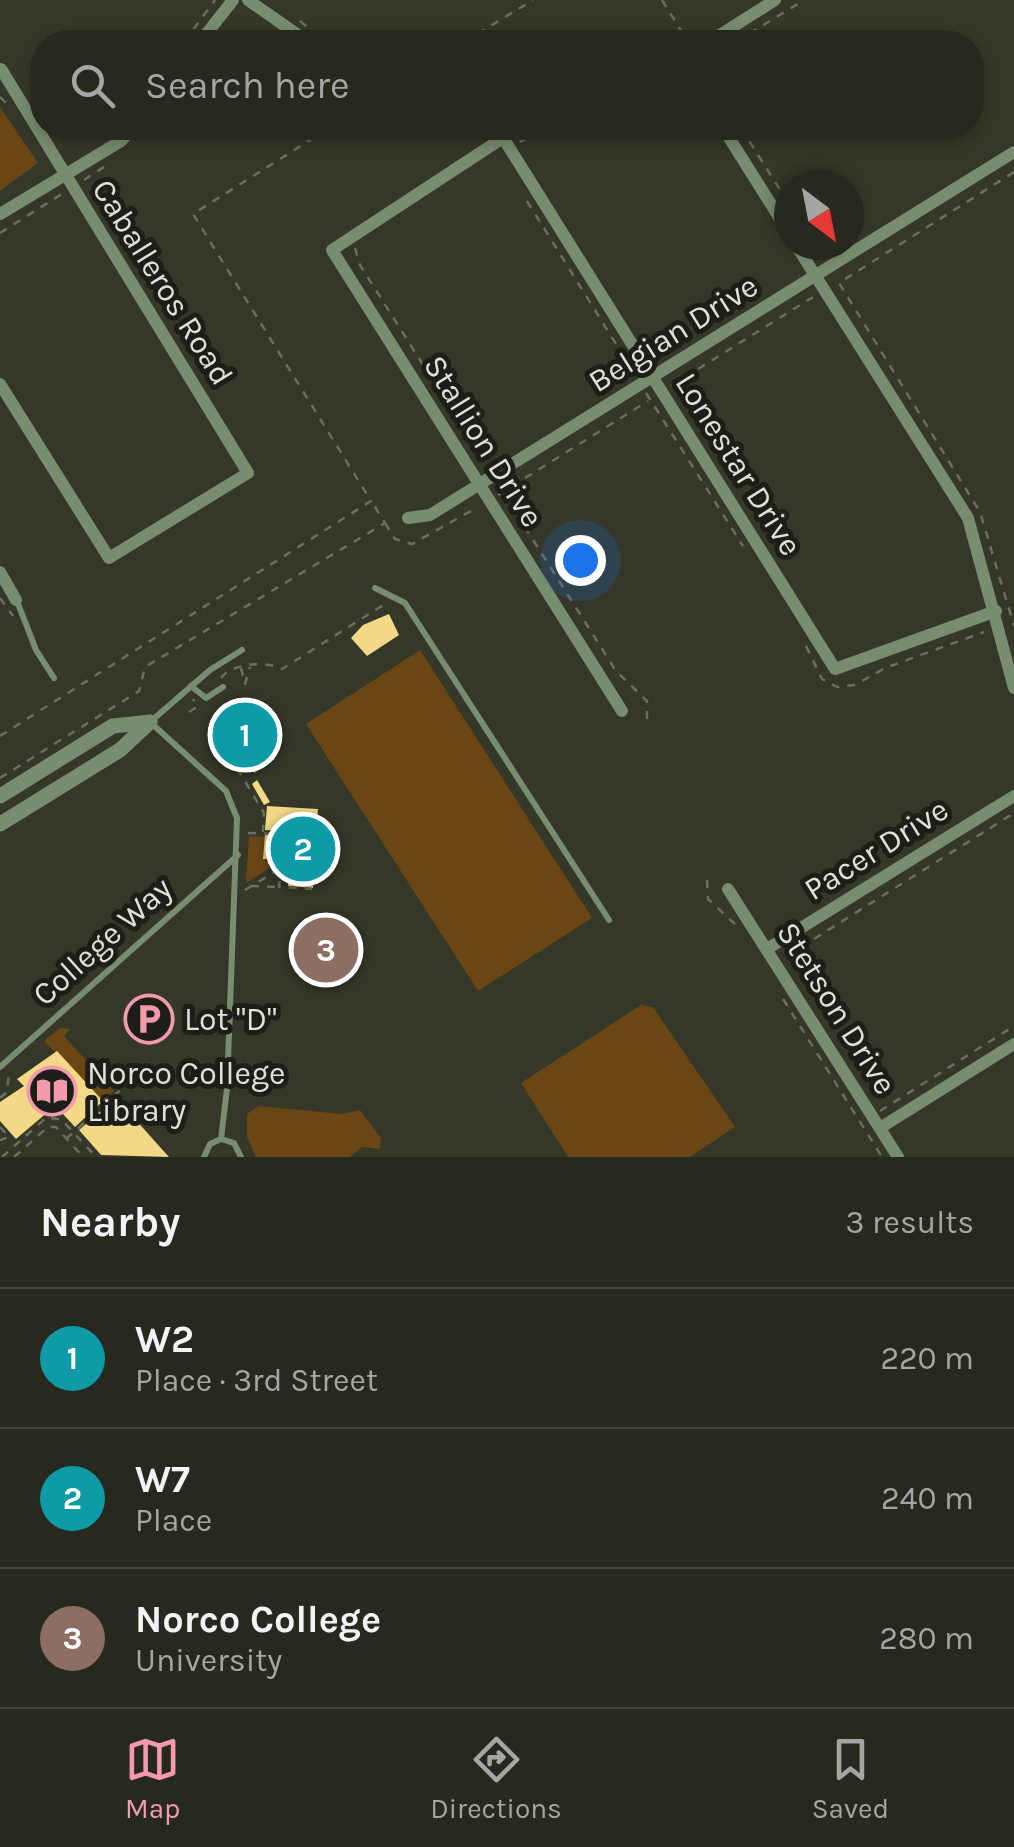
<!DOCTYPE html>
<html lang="en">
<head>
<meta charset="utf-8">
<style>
  body { margin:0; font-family:Karla,sans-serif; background:#303127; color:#f1f3f6 }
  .compass { position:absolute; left:774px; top:170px; width:90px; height:90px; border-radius:50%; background:#28291e; box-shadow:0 5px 15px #0003; rotate:148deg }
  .you { position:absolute; left:580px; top:560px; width:35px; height:35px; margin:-25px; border:8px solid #fff; border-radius:50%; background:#1a73e8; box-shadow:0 0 0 15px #1a73e833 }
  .badge { display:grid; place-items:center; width:65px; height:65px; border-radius:50%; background:#f39aac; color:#fff; font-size:32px; font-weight:700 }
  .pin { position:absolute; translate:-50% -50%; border:5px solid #fff; box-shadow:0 2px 10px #0006 }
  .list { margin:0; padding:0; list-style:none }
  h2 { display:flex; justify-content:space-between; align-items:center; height:130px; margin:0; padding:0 40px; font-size:42px }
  h2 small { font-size:32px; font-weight:400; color:#a5a6a4 }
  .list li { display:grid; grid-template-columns:65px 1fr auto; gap:30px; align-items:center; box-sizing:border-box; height:140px; padding:0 40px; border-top:2px solid #44453c }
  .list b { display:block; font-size:38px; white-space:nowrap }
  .list p { margin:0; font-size:32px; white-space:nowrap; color:#a5a6a4 }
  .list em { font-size:32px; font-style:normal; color:#a5a6a4 }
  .icon { flex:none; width:55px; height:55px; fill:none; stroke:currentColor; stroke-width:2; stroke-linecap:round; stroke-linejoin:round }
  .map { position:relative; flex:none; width:1014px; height:1157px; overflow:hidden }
  .search { position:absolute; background:#28291e; box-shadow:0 5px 15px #0003; left:30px; right:30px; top:30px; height:110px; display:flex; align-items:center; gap:25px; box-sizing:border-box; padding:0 35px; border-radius:40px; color:#a5a6a4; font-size:38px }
  .sheet { height:550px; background:#28291e }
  nav { display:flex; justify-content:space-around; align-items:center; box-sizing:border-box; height:140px; border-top:2px solid #44453c; background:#28291e; font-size:28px; color:#a5a6a4 }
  nav a { display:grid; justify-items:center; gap:5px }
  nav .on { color:#f39aac }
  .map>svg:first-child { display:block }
  .green { fill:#694614 }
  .building { fill:#f3d985 }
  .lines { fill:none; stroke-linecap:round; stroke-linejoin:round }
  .path { stroke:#6c6e61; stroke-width:2.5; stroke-dasharray:8 8; stroke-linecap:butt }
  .service { stroke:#788c6f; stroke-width:6 }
  .minor { stroke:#788c6f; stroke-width:12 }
  .tertiary { stroke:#788c6f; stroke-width:15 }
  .labels { text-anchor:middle; stroke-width:10; stroke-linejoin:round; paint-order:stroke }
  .street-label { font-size:32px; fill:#e0e2d9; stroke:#1d1e17 }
  .poi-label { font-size:32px; fill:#e0e2d9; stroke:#1d1e17; text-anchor:start }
</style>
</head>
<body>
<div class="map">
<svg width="1014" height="1157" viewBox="0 0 1014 1157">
  <rect width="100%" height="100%" fill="#353728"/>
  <!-- green -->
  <g class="green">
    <path d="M0 107 38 163 0 191Z"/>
    <path d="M420 650 592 918 478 991 306 724Z"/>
    <path d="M249 836 265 837 263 858 275 859V864L246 883Z"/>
    <path d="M641 1005 653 1007 735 1127 690 1157H568L521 1083Z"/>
    <path d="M60 1028 70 1029 64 1036 114 1091 103 1101 44 1041Z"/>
    <path d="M259 1106 342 1114 360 1110 381 1138 380 1149 362 1147 350 1157H256L247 1137V1114Z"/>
  </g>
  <!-- building -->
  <g class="building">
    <path d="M389 614 399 635 367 656 351 638 363 625Z"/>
    <path d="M236 701 259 738 241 749 219 712Z"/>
    <path d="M268 749 275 759 254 773 248 762Z"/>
    <path d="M257 780 270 802 264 805 252 784Z"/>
    <path d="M267 806 318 809 316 833 265 830Z"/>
    <path d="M265 835 277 836 275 859H263Z"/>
    <path d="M292 835 316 837 313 888 288 886Z"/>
    <path d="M279 841H289L287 872H277Z"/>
    <path d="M57 1051 103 1101 75 1127 61 1112 49 1111 16 1139 0 1121V1102L24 1086 17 1079Z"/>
    <path d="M116 1098 134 1118 169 1157 101 1155 79 1130Z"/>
  </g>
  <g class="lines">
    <!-- path -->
    <g class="path">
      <path d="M662 0 688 42"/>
      <path d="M300 21 325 42"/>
      <path d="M184 42 215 0"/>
      <path d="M464 42 533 0"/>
      <path d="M736 42 804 0"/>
      <path d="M0 97 8 105"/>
      <path d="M741 128 789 204"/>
      <path d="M520 142 545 128"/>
      <path d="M1014 172 839 283 980 512 1014 626"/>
      <path d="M84 180 107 165"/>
      <path d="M527 201 634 373"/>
      <path d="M0 233 65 192"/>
      <path d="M814 245 821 255"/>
      <path d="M355 248 360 265 487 466"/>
      <path d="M671 386 813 297"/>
      <path d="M646 393 743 546"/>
      <path d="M499 486 616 671 647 701V722"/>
      <path d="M498 495 648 401"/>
      <path d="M385 523 395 539 412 544 478 507"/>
      <path d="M0 598 13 616"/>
      <path d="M806 646 822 679 837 687 855 685 885 668 984 632"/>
      <path d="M241 668 245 684 250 667"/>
      <path d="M221 678C230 664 266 660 282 669L385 604"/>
      <path d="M189 712 197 707 193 699"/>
      <path d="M0 736 371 501 193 214 329 128"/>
      <path d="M249 762 217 712 237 700 261 739 231 758 264 813 263 832"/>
      <path d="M0 778 139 691 145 667 385 523 372 502"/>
      <path d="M248 833 317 835"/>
      <path d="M284 833 279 887 312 889"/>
      <path d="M707 880 708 899 736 925"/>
      <path d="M251 886 278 887"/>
      <path d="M245 890 278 870"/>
      <path d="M787 956 1014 813"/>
      <path d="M783 999 882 1157"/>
      <path d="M0 1098 7 1092 9 1072"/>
      <path d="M880 1111 1014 1026"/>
      <path d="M0 1127 9 1137 0 1140"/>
      <path d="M66 1139 125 1086"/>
      <path d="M2 1157 46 1118 61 1119 96 1157"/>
      <path d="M14 1157 48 1127H56L83 1157"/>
    </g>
    <!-- service -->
    <g class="service">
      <path d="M375 588 405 603 609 920"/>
      <path d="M17 601 36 650 54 678"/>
      <path d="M191 686 206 698 223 687"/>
      <path d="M0 1067 238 855"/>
      <path d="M221 1139 227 1088 237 818 226 791 150 722 210 670 242 650"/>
      <path d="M204 1157 210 1144 221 1139 234 1143 241 1157"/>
    </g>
    <!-- minor -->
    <g class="minor">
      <path d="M248 0 308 42"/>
      <path d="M200 42 233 0"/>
      <path d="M709 42 775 0"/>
      <path d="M518 128 332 250 622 711"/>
      <path d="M723 128 789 233"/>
      <path d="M502 136 835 669 996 611"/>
      <path d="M0 214 121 141 133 128"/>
      <path d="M796 245 968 518 1014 688"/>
      <path d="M0 384 109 558 248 473 1 69"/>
      <path d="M408 518 430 515 1014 152"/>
      <path d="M0 572 16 600"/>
      <path d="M728 889 898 1157"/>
      <path d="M767 949 1014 796"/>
      <path d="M880 1128 1014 1044"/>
    </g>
    <!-- tertiary -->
    <g class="tertiary">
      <path d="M0 796 113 726 150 722"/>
      <path d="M0 824 120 750 150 722"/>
    </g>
  </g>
  <!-- icons -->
  <defs>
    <g id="parking-ring" transform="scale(2.5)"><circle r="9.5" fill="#1d1e17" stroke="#f39aac" stroke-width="1.5"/><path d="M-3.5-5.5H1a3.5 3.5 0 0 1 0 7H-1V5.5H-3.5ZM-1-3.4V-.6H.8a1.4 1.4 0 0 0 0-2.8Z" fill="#f39aac"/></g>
    <g id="library-ring" transform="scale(2.5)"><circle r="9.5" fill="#1d1e17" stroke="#f39aac" stroke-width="1.5"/><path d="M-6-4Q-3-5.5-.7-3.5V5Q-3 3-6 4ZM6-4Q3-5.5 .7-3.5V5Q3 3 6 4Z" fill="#f39aac"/></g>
  </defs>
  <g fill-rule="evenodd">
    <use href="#parking-ring" x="149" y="1019"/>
    <use href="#library-ring" x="52" y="1091"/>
  </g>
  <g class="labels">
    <!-- street labels -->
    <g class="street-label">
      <text transform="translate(163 282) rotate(58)" y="11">Caballeros Road</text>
      <text transform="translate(673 333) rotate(-32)" y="11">Belgian Drive</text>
      <text transform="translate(484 441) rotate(58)" y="11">Stallion Drive</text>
      <text transform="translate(739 464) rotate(58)" y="11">Lonestar Drive</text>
      <text transform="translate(876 849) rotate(-32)" y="11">Pacer Drive</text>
      <text transform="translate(102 941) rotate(-42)" y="11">College Way</text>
      <text transform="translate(837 1008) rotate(58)" y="11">Stetson Drive</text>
    </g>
    <!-- poi labels -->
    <g class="poi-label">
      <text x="184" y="1030">Lot "D"</text>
      <text x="87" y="1084">Norco College<tspan x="87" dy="37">Library</tspan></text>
    </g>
  </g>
</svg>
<svg class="compass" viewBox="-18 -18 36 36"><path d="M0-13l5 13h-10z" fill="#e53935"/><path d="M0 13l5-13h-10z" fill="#a5a6a4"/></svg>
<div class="you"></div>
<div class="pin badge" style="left:245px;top:735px;background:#0f9aa8">1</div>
<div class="pin badge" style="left:303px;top:849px;background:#0f9aa8">2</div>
<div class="pin badge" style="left:326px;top:950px;background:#8d6e63">3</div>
<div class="search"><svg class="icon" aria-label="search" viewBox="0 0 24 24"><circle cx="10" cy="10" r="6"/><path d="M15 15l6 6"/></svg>Search here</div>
</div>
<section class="sheet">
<h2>Nearby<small>3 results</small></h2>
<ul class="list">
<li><span class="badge" style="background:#0f9aa8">1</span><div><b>W2</b><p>Place · 3rd Street</p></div><em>220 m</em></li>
<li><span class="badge" style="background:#0f9aa8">2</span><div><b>W7</b><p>Place</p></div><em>240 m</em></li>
<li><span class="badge" style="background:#8d6e63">3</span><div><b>Norco College</b><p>University</p></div><em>280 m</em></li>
</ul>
</section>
<nav>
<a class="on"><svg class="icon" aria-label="map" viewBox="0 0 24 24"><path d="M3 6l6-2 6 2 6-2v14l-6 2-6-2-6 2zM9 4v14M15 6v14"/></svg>Map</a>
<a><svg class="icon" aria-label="directions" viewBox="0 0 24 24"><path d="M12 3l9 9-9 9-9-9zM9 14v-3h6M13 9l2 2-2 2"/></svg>Directions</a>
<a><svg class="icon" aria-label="saved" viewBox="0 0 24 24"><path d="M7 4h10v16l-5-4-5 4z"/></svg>Saved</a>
</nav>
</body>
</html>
